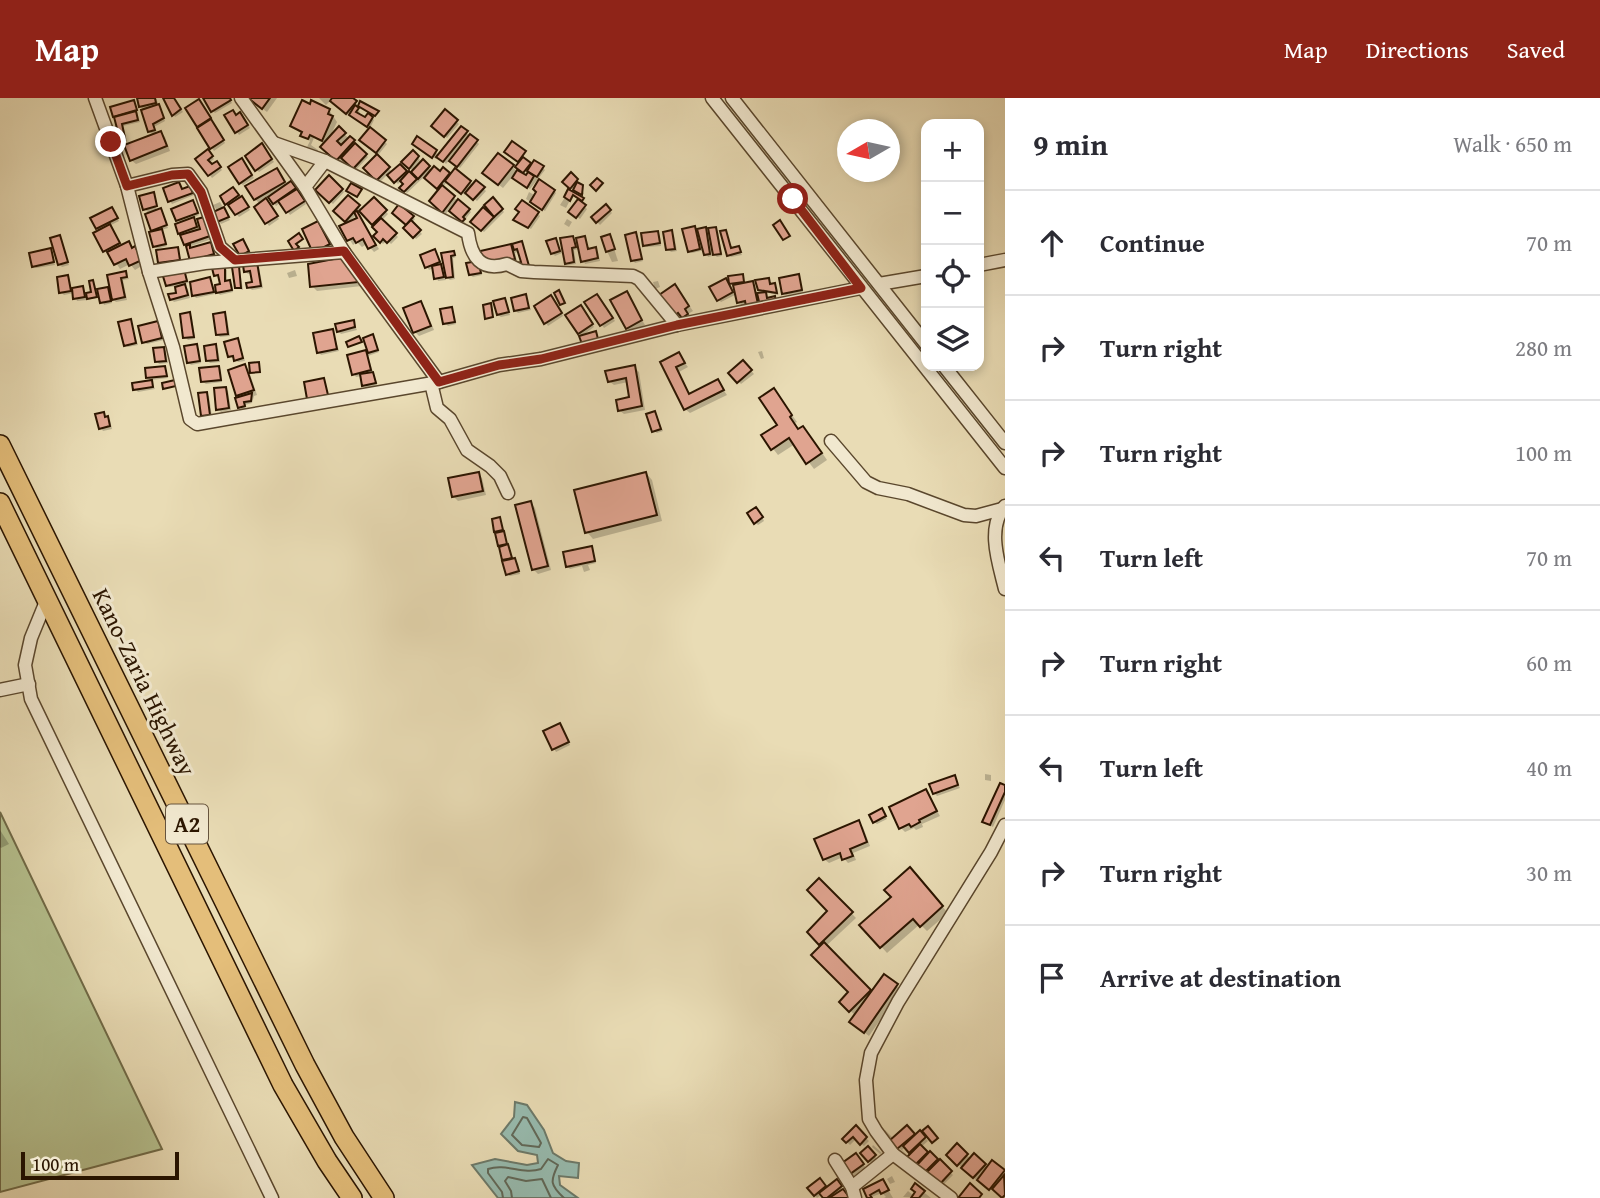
<!DOCTYPE html>
<html lang="en">
<head>
<meta charset="utf-8">
<style>
  body { margin:0; font-family:"Gentium Book Plus",serif; background:#f2f2f3; color:#2b2b33 }
  .controls { position:absolute; right:21px; top:21px; display:grid; overflow:hidden; border-radius:14px; box-shadow:0 4px 10px #0003 }
  .controls button { width:63px; height:63px; display:grid; place-items:center; padding:0; border:0; border-bottom:2px solid #e1e1e2; background:#fff; color:#2b2b33; font:35px sans-serif }
  .compass { position:absolute; left:837px; top:21px; width:63px; height:63px; border-radius:50%; background:#fff; box-shadow:0 4px 10px #0003; rotate:261deg }
  .scale { position:absolute; left:21px; bottom:18px; width:158px; box-sizing:border-box; padding-left:7px; border:4px solid #2b1500; border-top:0; font-size:19px; line-height:24px; white-space:nowrap; color:#2b1500; -webkit-text-stroke:5px #f1e8cf; paint-order:stroke }
  .stop { position:absolute; width:21px; height:21px; margin:-16px; border:5px solid #8f2418; border-radius:50%; background:#fff }
  .stop.end { background:#8f2418; border-color:#fff; box-shadow:0 2px 7px #0008 }
  .list { margin:0; padding:0; list-style:none }
  h2 { display:flex; justify-content:space-between; align-items:center; height:91px; margin:0; padding:0 28px; font-size:30px }
  h2 small { font-size:23px; font-weight:400; color:#7c7c81 }
  .list li { display:grid; grid-template-columns:46px 1fr auto; gap:21px; align-items:center; box-sizing:border-box; height:105px; padding:0 28px; border-top:2px solid #e1e1e2 }
  .list b { display:block; font-size:26px; white-space:nowrap }
  .list em { font-size:23px; font-style:normal; color:#7c7c81 }
  .icon { flex:none; width:38px; height:38px; fill:none; stroke:currentColor; stroke-width:2; stroke-linecap:round; stroke-linejoin:round }
  .map { position:relative; flex:none; width:1005px; height:1100px; overflow:hidden }
  header { display:flex; align-items:center; gap:42px; box-sizing:border-box; height:98px; padding:0 35px; background:#8f2418; color:#fff }
  header strong { font-size:33px }
  nav { display:flex; gap:38px; margin-inline-start:auto; font-size:24px }
  main { display:flex }
  aside { flex:1; background:#fff }
  .map>svg:first-child { display:block }
  .green { fill:#b5c08e; stroke:#706a47; stroke-width:2 }
  .water { fill:#97bbaf; stroke:#6c7969; stroke-width:2 }
  .shadow { fill:#0003; fill-rule:evenodd }
  .lines { fill:none; stroke-linecap:round; stroke-linejoin:round }
  .shore { stroke:#616858; stroke-width:2 }
  .building { fill:#e0a490; stroke:#2b1500; stroke-width:2 }
  .minor-casing { stroke:#5a472d; stroke-width:15 }
  .highway-casing { stroke:#2b1500; stroke-width:22 }
  .minor { stroke:#f1e8cf; stroke-width:12 }
  .highway { stroke:#e4be7a; stroke-width:19 }
  .route { stroke:#8f2418; stroke-width:9 }
  .labels { text-anchor:middle; stroke-width:6; stroke-linejoin:round; paint-order:stroke }
  .shield { fill:#f1e8cf; stroke:#66543e; stroke-width:2 }
  .shield-label { font-size:23px; font-weight:bold; fill:#2b1500 }
  .street-label { font-size:24px; fill:#2b1500; stroke:#f1e8cf }
</style>
</head>
<body>
<header>
<strong>Map</strong>
<nav><a>Map</a><a>Directions</a><a>Saved</a></nav>
</header>
<main>
<div class="map">
<svg width="1005" height="1100" viewBox="0 0 1005 1100">
  <rect width="100%" height="100%" fill="#e9dcb5"/>
  <filter id="stains"><feTurbulence type="fractalNoise" baseFrequency=".00286" numOctaves="4"/><feColorMatrix values="0 0 0 0 .2 0 0 0 0 .09 0 0 0 0 .02 0 0 0 .5 -.17"/></filter>
  <radialGradient id="worn" r=".72"><stop offset=".6" stop-color="#630" stop-opacity="0"/><stop offset="1" stop-color="#630" stop-opacity=".3"/></radialGradient>
  <!-- green -->
  <path class="green" d="M0 714 162 1051 0 1094Z"/>
  <!-- water -->
  <path class="water" d="M515 1004 527 1007 544 1032 553 1055 566 1063 579 1065 578 1080 559 1078 560 1087 578 1100H498L472 1067 495 1061 527 1067 538 1065 537 1057 518 1053 501 1036 514 1019Z"/>
  <!-- shadow -->
  <g class="shadow">
    <path d="M139 0H156L165 23 154 29 157 36 161 35 165 39 170 53 136 66 131 62 154 38 149 33 145 13 140 8Z"/>
    <path d="M165 0H173L183 14 175 19Z"/>
    <path d="M229 0 232 5 215 15 213 13Z"/>
    <path d="M249 0H277L267 14Z"/>
    <path d="M319 0H350L358 7 356 10 360 14 358 17 366 21 372 20 374 22 370 30 349 18 331 2 326 7Z"/>
    <path d="M134 4 140 24 123 28 127 43 124 44 112 10Z"/>
    <path d="M201 6 225 45 214 53 187 11Z"/>
    <path d="M329 12 337 24 329 41 339 31 368 59 356 72 345 62 341 66 323 48 325 46 314 40 311 47 318 52 317 55 307 49 310 43 292 28Z"/>
    <path d="M445 14 459 26 447 40 433 28Z"/>
    <path d="M226 18 243 19 250 30 239 37Z"/>
    <path d="M461 30 479 46 460 70 450 61 446 66 438 58 436 61 417 48 418 41 439 57Z"/>
    <path d="M370 31 387 46 379 56 362 42Z"/>
    <path d="M264 50 274 64 259 74 257 72Z"/>
    <path d="M413 54 420 62 414 69 416 71 423 64 432 73 440 75 443 71 451 78 470 84 474 88 477 85 486 93 477 103 467 94 465 97 447 84 442 90 471 114 464 123 466 126 449 111 446 116 431 103 440 92 425 78 407 95 402 90 406 86 402 82 398 86 388 76 380 84 365 70 377 59 393 75 400 68 409 77 413 73 403 64Z"/>
    <path d="M210 56 214 61 209 65 212 68 216 65 222 72 212 80 198 61Z"/>
    <path d="M535 64 545 72 530 91 513 78 503 90 489 79 512 69 526 80Z"/>
    <path d="M244 65 254 80 243 87 240 85Z"/>
    <path d="M276 72 287 88 294 87 306 106 290 117 281 104 276 108 270 99 266 102 279 121 269 128 256 109 260 106 255 101Z"/>
    <path d="M571 77 583 89 581 93 584 95 581 101 573 96 566 110 560 107 569 93 579 97 565 84Z"/>
    <path d="M329 80 344 94 333 106 317 92Z"/>
    <path d="M178 86 183 93 190 90 194 97 172 106 170 103Z"/>
    <path d="M236 93 250 112 239 119 227 106Z"/>
    <path d="M554 93 556 95 545 113 526 101 529 94 536 98Z"/>
    <path d="M152 96 158 117 160 112 168 130 161 132 167 148 157 151 154 148V135L147 117 149 116 145 111Z"/>
    <path d="M348 99 363 113 374 101 388 116 382 122 398 139 391 146 387 142 383 146 376 138 379 134 375 128 360 112 357 115 379 151 374 154 367 146 362 149 357 144 353 147 342 129 359 121 357 116 348 125 336 113Z"/>
    <path d="M493 102 504 114 484 134 473 124 484 112 495 119 486 108Z"/>
    <path d="M578 103 587 111 580 121 570 113Z"/>
    <path d="M193 104 199 117 193 120 201 129 199 122 212 141 191 148 192 151 211 146 216 159 191 162 180 135 181 125 178 122Z"/>
    <path d="M220 104 230 122 221 126 219 123 218 114 213 107Z"/>
    <path d="M399 108 415 121 412 125 422 136 416 141 406 130 409 127 394 115Z"/>
    <path d="M606 108 612 115 600 127 593 120Z"/>
    <path d="M114 113 119 123 109 128 121 149 128 145 145 166 135 172 130 166 120 171 109 154 105 153 100 133 97 130Z"/>
    <path d="M538 116 540 118 531 131 515 122Z"/>
    <path d="M567 121 572 124 569 129 564 126Z"/>
    <path d="M318 125 333 151 318 158Z"/>
    <path d="M695 130 697 132 705 131 711 137 715 130 718 133 722 158 717 159 711 153 712 158 708 159 705 152 692 155 689 153Z"/>
    <path d="M671 134 674 137 677 153 671 154 668 151Z"/>
    <path d="M725 134 732 152 738 150 742 157 731 159 729 157Z"/>
    <path d="M658 135 660 138 661 148 647 149 644 147Z"/>
    <path d="M635 136 643 163 635 165 633 162Z"/>
    <path d="M610 138 618 163 612 164 607 153Z"/>
    <path d="M59 139 69 167 62 169 59 166Z"/>
    <path d="M573 140 579 146 585 140 589 153 595 151 598 154 600 163 585 166 580 151 574 152 576 166 569 167 567 165Z"/>
    <path d="M555 142 562 155 555 158 552 155Z"/>
    <path d="M522 145 531 170 523 165 520 153 515 155 517 163 497 169 478 155Z"/>
    <path d="M178 151 182 164 162 167 159 164Z"/>
    <path d="M50 152 55 167 36 170 34 168Z"/>
    <path d="M453 155 456 159 453 160 455 181 450 182 445 177 446 182 438 183 434 170 429 172 427 169 437 156 440 167 446 174 443 157Z"/>
    <path d="M343 161 362 188 317 193 312 188Z"/>
    <path d="M257 166 259 169 263 190 252 192 249 189 254 185 252 175 248 176 245 173Z"/>
    <path d="M480 168 482 177 473 179 470 177Z"/>
    <path d="M225 170 227 172V184L232 186 233 194 220 197 214 190 215 196 196 200 194 197 210 181 214 189 222 187 220 179 216 177Z"/>
    <path d="M238 170 240 172 243 192 237 190Z"/>
    <path d="M295 172 297 178 289 180 287 175Z"/>
    <path d="M184 173 189 185 183 186 188 191 190 200 174 204 171 201 178 196 176 188 170 189 167 187Z"/>
    <path d="M125 175 129 181 123 182 127 202 116 204 111 199 112 205 104 207 99 192 111 190Z"/>
    <path d="M798 178 803 194 786 197 784 195Z"/>
    <path d="M68 179 72 192 83 190 86 197 93 195V184L97 200 89 201 86 198 87 202 77 203 74 195 64 197 61 194Z"/>
    <path d="M743 179 744 186 753 185 755 187 757 197 764 196 759 191 768 181 771 187 777 189 778 197 764 194 769 201 774 200 778 207H741L735 185 731 186 730 180Z"/>
    <path d="M725 182 735 197 721 204 719 202Z"/>
    <path d="M658 183 660 189 655 191 653 184Z"/>
    <path d="M679 193 693 213 688 216 691 221 688 224 683 219 679 222 674 218Z"/>
    <path d="M626 195 645 227 632 234 627 230Z"/>
    <path d="M525 198 531 212 518 215 515 212Z"/>
    <path d="M600 200 615 223 604 230 587 205Z"/>
    <path d="M504 202 510 217 501 219 498 217Z"/>
    <path d="M554 202 563 218 548 228 536 209Z"/>
    <path d="M421 205 425 210 434 232 419 238 415 234Z"/>
    <path d="M451 211 456 226 448 228 445 225Z"/>
    <path d="M583 212 594 229 582 238 579 235Z"/>
    <path d="M190 216 192 219 195 241 188 242 185 239Z"/>
    <path d="M224 216 227 219 230 238 220 239 217 236Z"/>
    <path d="M130 223 138 247 128 249 125 247Z"/>
    <path d="M353 224 357 232 341 236 338 233Z"/>
    <path d="M158 225 164 242 147 246 144 244Z"/>
    <path d="M333 233 339 253 321 257 319 254Z"/>
    <path d="M372 238 379 254 368 258 377 287 366 290 362 278 356 279 354 276 349 258 369 253Z"/>
    <path d="M237 242 245 263 238 264 230 258Z"/>
    <path d="M197 248 199 251 201 265 191 267 188 264Z"/>
    <path d="M216 248 218 251 220 264 210 265 208 263Z"/>
    <path d="M164 251 166 253 168 265 159 266 157 263Z"/>
    <path d="M762 253 764 260 761 261 758 254Z"/>
    <path d="M679 257 688 269 679 274 690 297 718 284 727 297 690 315 685 311 662 265Z"/>
    <path d="M743 264 754 276 741 286 731 275Z"/>
    <path d="M251 266H259L260 274 250 276 257 297 254 298 252 305 245 307 246 311 242 312 240 309 241 300 238 297 245 268 252 275Z"/>
    <path d="M165 269 168 280 151 282 148 280Z"/>
    <path d="M218 269 221 272 222 284 206 286 203 284Z"/>
    <path d="M634 269 639 274 645 312 624 316 619 312 631 301 628 284 614 287 609 283Z"/>
    <path d="M151 284 155 291 138 294 135 291Z"/>
    <path d="M226 291 228 293 231 312 221 314 218 311Z"/>
    <path d="M774 292 797 324 795 325 800 332 803 330 809 336 827 362 814 371 795 346 778 357 763 338 779 327Z"/>
    <path d="M206 296 209 298 212 319H206L203 317Z"/>
    <path d="M655 315 663 333 657 335 654 333Z"/>
    <path d="M103 316 110 322 112 331 103 333 101 330Z"/>
    <path d="M646 375 652 382 662 423 593 441 587 434 576 394Z"/>
    <path d="M478 376 482 380 486 397 458 403 453 398Z"/>
    <path d="M531 405 535 410 551 472 538 476 533 471Z"/>
    <path d="M759 413 764 423 758 427 755 424Z"/>
    <path d="M500 422 502 432 501 433 513 462 518 465 520 476 510 478 507 476 499 436 496 433Z"/>
    <path d="M591 450 596 465 588 467 590 472 584 474 582 468 570 471 567 468Z"/>
    <path d="M562 630 570 647 556 654 545 634Z"/>
    <path d="M985 676 991 677V683L985 682Z"/>
    <path d="M954 679 960 690 937 698 934 695Z"/>
    <path d="M1005 689V702L993 729 984 724Z"/>
    <path d="M926 693 940 718 922 726 923 729 916 732 914 730 905 734 901 730Z"/>
    <path d="M882 712 887 721 877 726 874 724Z"/>
    <path d="M858 725 863 729 870 748 853 755 856 762 848 765 843 759 829 765 824 761Z"/>
    <path d="M0 732 9 746 1 750 0 749Z"/>
    <path d="M916 778 948 815 927 833 920 826 887 855 862 827Z"/>
    <path d="M819 782 856 820 826 848 872 895 884 878 901 892 869 938 856 928V918L841 904 851 894 823 848 809 834 830 814Z"/>
    <path d="M907 1029 915 1039 920 1034 928 1043 921 1049 953 1077 942 1088 882 1035 885 1032 894 1041ZM906 1048 912 1056 909 1059 902 1052Z"/>
    <path d="M856 1030 869 1043 864 1048 856 1041 850 1047 844 1041Z"/>
    <path d="M873 1047 882 1055 880 1056 872 1049Z"/>
    <path d="M957 1048 971 1061 974 1058 988 1070 993 1064 1005 1074V1100L977 1080 976 1082 948 1057Z"/>
    <path d="M868 1050 877 1061 871 1065 863 1055Z"/>
    <path d="M859 1060 865 1069 854 1078 845 1066Z"/>
    <path d="M892 1078 895 1084 890 1086 887 1081Z"/>
    <path d="M820 1082 827 1091 837 1084 849 1100H825L822 1096 817 1100 810 1091Z"/>
    <path d="M883 1083 893 1100H884L886 1099 882 1095 869 1100 865 1092Z"/>
    <path d="M915 1088 926 1096 931 1100 903 1099 908 1093 914 1098 917 1095Z"/>
  </g>
  <g class="lines">
    <!-- shore -->
    <g class="shore">
      <path d="M523 1019 527 1020 541 1045 539 1049 522 1047 512 1037Z"/>
      <path d="M503 1100 502 1094 488 1075V1071C506 1065 523 1077 541 1071L548 1061 558 1067C550 1083 550 1087 564 1100"/>
      <path d="M512 1100 511 1093 505 1083 508 1079 526 1083 542 1081 551 1100"/>
    </g>
  </g>
  <!-- building -->
  <g class="building">
    <path d="M137 0H155L156 5 139 9Z"/>
    <path d="M163 0H174L181 11 172 18Z"/>
    <path d="M203 0H230L231 2 211 14Z"/>
    <path d="M248 0H270L262 11Z"/>
    <path d="M332 0H353L357 3 346 16 330 3Z"/>
    <path d="M199 1 211 20 197 29 185 10Z"/>
    <path d="M134 2 137 12 113 19 110 9Z"/>
    <path d="M302 2 310 6 311 2 330 11 328 16 333 18 322 43 310 37 308 41 300 38 302 34 290 28Z"/>
    <path d="M360 3 379 13 375 18 358 8Z"/>
    <path d="M159 6 164 20 153 26 155 32 148 34 141 12Z"/>
    <path d="M355 7 359 10 356 14 365 19 368 15 373 19 367 29 349 17Z"/>
    <path d="M445 11 458 22 444 39 431 28Z"/>
    <path d="M233 12 236 17 240 14 248 27 235 35 224 17Z"/>
    <path d="M136 13 138 22 122 26 125 40 120 42 114 19Z"/>
    <path d="M211 21 224 42 210 51 197 30Z"/>
    <path d="M339 28 346 35 337 43 341 47 350 38 355 42 336 63 320 49Z"/>
    <path d="M461 28 468 33 443 64 436 59Z"/>
    <path d="M370 29 386 42 376 55 359 42Z"/>
    <path d="M161 33 167 48 130 63 124 47Z"/>
    <path d="M470 36 478 42 457 69 449 63Z"/>
    <path d="M417 38 437 52 432 60 412 46Z"/>
    <path d="M512 43 526 53 518 64 504 54Z"/>
    <path d="M262 45 272 61 255 73 245 58Z"/>
    <path d="M355 45 367 56 353 71 341 60Z"/>
    <path d="M208 51 213 58 208 62 212 66 217 63 221 69 208 78 195 61Z"/>
    <path d="M413 52 419 58 409 71 401 64Z"/>
    <path d="M498 55 514 67 498 87 482 75Z"/>
    <path d="M377 56 390 69 376 83 363 70Z"/>
    <path d="M523 59 531 65 523 75 515 69Z"/>
    <path d="M242 60 252 77 239 86 228 69Z"/>
    <path d="M423 61 430 68 418 81 411 74Z"/>
    <path d="M534 62 544 68 537 79 527 73Z"/>
    <path d="M400 66 407 73 394 85 387 77Z"/>
    <path d="M434 68 440 73 443 69 450 75 437 91 424 80Z"/>
    <path d="M277 70 285 84 254 102 245 88Z"/>
    <path d="M455 70 471 83 461 96 445 83Z"/>
    <path d="M517 72 526 77 528 74 534 78 527 90 512 80Z"/>
    <path d="M409 73 417 81 404 94 399 90 403 86 400 83Z"/>
    <path d="M571 74 578 81 570 91 562 84Z"/>
    <path d="M329 77 343 91 329 105 315 92Z"/>
    <path d="M597 80 603 85 596 93 590 87Z"/>
    <path d="M539 81 555 92 542 112 530 104 536 94 533 91Z"/>
    <path d="M476 82 485 89 473 102 465 95Z"/>
    <path d="M291 83 296 90 273 106 268 99Z"/>
    <path d="M179 84 182 91 190 88 193 95 168 104 163 90Z"/>
    <path d="M577 84 583 87 582 97 573 92Z"/>
    <path d="M351 85 362 91 357 99 346 93Z"/>
    <path d="M442 87 455 98 442 115 429 103Z"/>
    <path d="M233 89 239 97 225 107 220 98Z"/>
    <path d="M297 91 305 103 286 115 278 103Z"/>
    <path d="M568 91 584 100 582 103 573 97 570 103 564 99Z"/>
    <path d="M154 94 157 108 143 112 139 98Z"/>
    <path d="M348 97 360 107 345 124 333 113Z"/>
    <path d="M242 98 249 109 235 117 228 107Z"/>
    <path d="M374 99 387 112 372 127 359 113Z"/>
    <path d="M493 99 503 111 494 119 484 107Z"/>
    <path d="M266 100 278 118 265 126 254 109Z"/>
    <path d="M458 101 470 111 463 119 465 121 462 124 449 113Z"/>
    <path d="M578 101 586 107 576 120 568 114Z"/>
    <path d="M193 102 198 115 176 123 171 111Z"/>
    <path d="M522 102 539 114 528 130 513 122 519 114 515 111Z"/>
    <path d="M399 106 414 118 406 127 392 115Z"/>
    <path d="M606 106 611 112 596 125 591 119Z"/>
    <path d="M112 109 118 120 96 131 90 120Z"/>
    <path d="M224 109 229 119 217 124 213 114Z"/>
    <path d="M483 109 494 119 481 133 470 124Z"/>
    <path d="M161 110 167 127 151 133 145 116Z"/>
    <path d="M357 113 376 147 368 151 363 141 356 145 353 140 347 143 339 128 357 120 354 114Z"/>
    <path d="M194 119 197 129 178 136 175 126Z"/>
    <path d="M204 119 210 138 184 147 180 137 200 131 197 121Z"/>
    <path d="M381 120 397 135 387 145 383 141 380 145 373 138 377 134 372 129Z"/>
    <path d="M411 122 421 132 413 140 403 130Z"/>
    <path d="M780 122 790 138 783 142 773 127Z"/>
    <path d="M318 123 330 146 313 155 302 131Z"/>
    <path d="M110 126 120 145 103 154 93 135Z"/>
    <path d="M695 128 700 151 688 154 682 131Z"/>
    <path d="M706 129 710 156 704 157 697 131Z"/>
    <path d="M716 129 721 156 713 157 708 130Z"/>
    <path d="M162 131 166 146 153 149 149 134Z"/>
    <path d="M672 132 675 151 666 152 663 134Z"/>
    <path d="M726 132 731 150 739 148 741 154 727 158 720 133Z"/>
    <path d="M658 133 660 145 643 148 641 135Z"/>
    <path d="M636 134 642 161 631 163 625 137Z"/>
    <path d="M299 135 303 141 296 146 299 149 294 153 288 143Z"/>
    <path d="M610 136 615 151 606 154 601 139Z"/>
    <path d="M60 137 68 164 58 167 50 140Z"/>
    <path d="M573 138 576 149 572 150 574 164 565 166 560 140Z"/>
    <path d="M585 138 588 151 596 149 598 160 581 164 576 140Z"/>
    <path d="M556 140 560 153 551 156 546 143Z"/>
    <path d="M243 141 249 153 240 158 233 146Z"/>
    <path d="M129 143 132 150 135 148 142 162 129 168 126 161 114 167 107 154Z"/>
    <path d="M522 143 529 168 519 171 517 165 521 164 517 151 514 152 512 146Z"/>
    <path d="M211 144 214 156 190 163 186 148 190 146V150Z"/>
    <path d="M511 146 515 161 493 167 476 154Z"/>
    <path d="M178 149 180 162 158 165 156 152Z"/>
    <path d="M51 150 54 164 32 169 29 155Z"/>
    <path d="M435 151 440 164 425 170 420 157Z"/>
    <path d="M454 153 455 157 451 158 453 179 446 180 441 155Z"/>
    <path d="M344 159 359 184 310 189 308 166Z"/>
    <path d="M478 163 481 175 469 177 466 165Z"/>
    <path d="M257 164 261 188 247 190 246 185 252 184 250 173 244 174 243 167Z"/>
    <path d="M441 166 444 179 434 181 432 168Z"/>
    <path d="M225 168V183L230 182 232 192 216 195 215 187 220 186 218 177 214 178 212 170Z"/>
    <path d="M239 168 241 190H235L232 169Z"/>
    <path d="M184 171 187 183 166 188 162 175Z"/>
    <path d="M126 173 127 179 121 180 125 199 112 202 107 177Z"/>
    <path d="M743 176 744 184 729 186 728 178Z"/>
    <path d="M799 176 802 192 782 196 779 180Z"/>
    <path d="M68 177 71 193 59 195 57 179Z"/>
    <path d="M210 179 214 194 192 198 190 184Z"/>
    <path d="M726 180 733 194 717 203 709 189Z"/>
    <path d="M769 180 770 186 775 185 777 195 758 192 755 182Z"/>
    <path d="M93 182 97 199 87 201 86 195 91 194 89 183Z"/>
    <path d="M753 183 758 206 746 208 745 203 737 205 733 187Z"/>
    <path d="M185 186 188 197 170 202 168 196 176 195 175 189Z"/>
    <path d="M675 186 689 208 685 211 688 216 682 220 678 215 673 219 659 197Z"/>
    <path d="M83 188 85 199 73 201 72 190Z"/>
    <path d="M108 189 111 203 100 205 97 191Z"/>
    <path d="M559 192 565 205 560 207 554 195Z"/>
    <path d="M627 193 642 222 626 231 610 202Z"/>
    <path d="M766 194 767 200 775 198 776 205 760 208 757 195Z"/>
    <path d="M526 196 529 210 514 213 511 200Z"/>
    <path d="M597 196 613 220 600 228 584 204Z"/>
    <path d="M551 197 562 215 544 226 534 208Z"/>
    <path d="M505 200 509 214 497 217 493 203Z"/>
    <path d="M421 203 431 228 413 235 403 210Z"/>
    <path d="M491 205 493 219 485 221 483 207Z"/>
    <path d="M581 207 593 226 578 236 565 217Z"/>
    <path d="M452 209 455 224 443 226 440 211Z"/>
    <path d="M190 214 194 239 183 240 180 216Z"/>
    <path d="M225 214 228 236 216 237 213 216Z"/>
    <path d="M131 221 136 245 124 248 118 224Z"/>
    <path d="M354 222 355 229 337 234 335 226Z"/>
    <path d="M158 223 162 240 142 245 138 228Z"/>
    <path d="M333 231 337 251 317 255 313 235Z"/>
    <path d="M596 233 598 241 582 246 579 238Z"/>
    <path d="M373 236 378 252 368 255 363 240Z"/>
    <path d="M359 238 362 244 348 249 346 244Z"/>
    <path d="M238 240 243 260 234 263 233 258 228 259 224 244Z"/>
    <path d="M197 246 200 263 187 265 184 248Z"/>
    <path d="M216 246 218 262 206 263 204 248Z"/>
    <path d="M164 249 166 263 155 264 153 250Z"/>
    <path d="M366 252 371 272 352 277 347 257Z"/>
    <path d="M679 254 685 265 676 269 689 296 718 281 724 292 684 312 660 264Z"/>
    <path d="M743 262 752 272 737 285 728 275Z"/>
    <path d="M259 264 260 274 250 275 249 265Z"/>
    <path d="M245 266 254 292 236 298 228 272Z"/>
    <path d="M635 267 642 308 618 313 616 302 629 299 626 280 608 284 605 273Z"/>
    <path d="M165 268 167 278 146 280 145 270Z"/>
    <path d="M219 268 221 282 201 284 199 270Z"/>
    <path d="M373 274 376 285 362 288 360 276Z"/>
    <path d="M324 280 328 297 307 301 304 284Z"/>
    <path d="M152 282 153 289 133 292 132 285Z"/>
    <path d="M175 282 176 288 163 291 162 285Z"/>
    <path d="M226 289 229 310 216 312 214 290Z"/>
    <path d="M774 290 792 317 790 319 798 331 803 328 822 355 806 366 789 340 771 352 761 337 777 327 759 300Z"/>
    <path d="M207 294 210 317 201 318 198 295Z"/>
    <path d="M252 295 251 303 244 304 245 308 238 310 235 300Z"/>
    <path d="M655 313 661 331 652 334 646 316Z"/>
    <path d="M104 314 105 319 108 318 110 328 99 331 95 316Z"/>
    <path d="M479 374 483 393 452 399 448 380Z"/>
    <path d="M646 374 657 417 585 435 574 392Z"/>
    <path d="M531 403 548 468 532 472 515 407Z"/>
    <path d="M756 409 763 419 754 426 747 415Z"/>
    <path d="M500 419 503 432 494 434 492 421Z"/>
    <path d="M504 433 507 446 498 448 495 435Z"/>
    <path d="M508 446 512 460 502 462 499 449Z"/>
    <path d="M592 448 595 463 566 469 563 454Z"/>
    <path d="M515 460 519 473 506 477 502 463Z"/>
    <path d="M560 625 569 644 552 652 543 633Z"/>
    <path d="M955 677 958 687 933 696 929 686Z"/>
    <path d="M1000 685 1005 687V694L990 727 982 724Z"/>
    <path d="M926 691 937 713 919 722 920 724 911 729 909 726 899 731 889 709Z"/>
    <path d="M882 710 886 718 873 725 869 717Z"/>
    <path d="M859 722 867 744 850 751 853 758 842 762 840 755 823 762 814 741Z"/>
    <path d="M910 769 943 808 920 829 913 821 880 850 859 827 891 799 884 792Z"/>
    <path d="M819 780 853 814 819 847 807 834 827 813 807 792Z"/>
    <path d="M824 844 871 892 849 914 839 904 848 894 811 857Z"/>
    <path d="M884 876 898 886 864 935 849 924Z"/>
    <path d="M856 1027 867 1039 860 1047 853 1039 846 1045 842 1041Z"/>
    <path d="M907 1027 915 1036 897 1051 889 1043Z"/>
    <path d="M928 1028 938 1040 932 1045 922 1033Z"/>
    <path d="M920 1032 926 1039 909 1055 903 1048Z"/>
    <path d="M957 1045 968 1056 957 1068 946 1057Z"/>
    <path d="M920 1046 928 1054 913 1069 905 1061Z"/>
    <path d="M868 1048 876 1057 868 1064 860 1055Z"/>
    <path d="M930 1053 938 1061 924 1075 916 1068Z"/>
    <path d="M856 1055 864 1066 850 1076 842 1065Z"/>
    <path d="M974 1055 986 1066 973 1080 961 1070Z"/>
    <path d="M940 1061 952 1073 939 1087 926 1075Z"/>
    <path d="M992 1062 1005 1072 989 1092 977 1082Z"/>
    <path d="M1004 1077 1005 1097 1002 1100 992 1091Z"/>
    <path d="M820 1080 826 1088 814 1098 807 1090Z"/>
    <path d="M837 1081 842 1088 827 1100H823L819 1095Z"/>
    <path d="M883 1081 889 1092 881 1096 879 1092 870 1097 872 1100H867L863 1091Z"/>
    <path d="M915 1085 925 1093 919 1100H911L915 1094 911 1091Z"/>
    <path d="M970 1085 982 1096 979 1100H958Z"/>
    <path d="M843 1091 850 1100H829Z"/>
  </g>
  <g class="lines">
    <!-- minor casing -->
    <g class="minor-casing">
      <g id="minor">
        <path d="M95 0 127 88 149 174 173 249 190 321 197 326 439 284 499 267 541 261 677 227 861 190"/>
        <path d="M241 0 305 89 344 154 439 284"/>
        <path d="M712 0 1005 370"/>
        <path d="M732 0 926 246"/>
        <path d="M274 45 325 63 468 135C471 159 481 174 507 166L521 173 534 174 633 178 639 181 677 227"/>
        <path d="M127 88 172 77 188 76 201 94 220 149 235 162"/>
        <path d="M305 89 325 63"/>
        <path d="M979 167 1005 162"/>
        <path d="M149 174 205 165 344 154"/>
        <path d="M879 186 926 178"/>
        <path d="M944 268 1005 345"/>
        <path d="M431 285 437 310 450 321 467 352 490 368 500 378 508 395"/>
        <path d="M831 343 866 384 878 390 908 396 964 417 976 418 1002 411"/>
        <path d="M1005 408C986 430 999 466 1005 491"/>
        <path d="M47 501 31 540 25 567 31 601 272 1100"/>
        <path d="M0 592 29 586"/>
        <path d="M835 1062 852 1089 855 1100"/>
        <path d="M852 1089 893 1056"/>
        <path d="M951 1100 893 1056 876 1033 869 1021 866 982 871 955 898 904 991 754 1005 727"/>
      </g>
    </g>
    <!-- highway casing -->
    <g class="highway-casing">
      <g id="highway">
        <path d="M0 347 305 967 344 1039 384 1100"/>
        <path d="M0 405 283 987 327 1063 352 1100"/>
      </g>
    </g>
    <!-- minor -->
    <use href="#minor" class="minor"/>
    <!-- highway -->
    <use href="#highway" class="highway"/>
  </g>
  <g class="lines">
    <!-- route -->
    <path class="route" d="M111 44 127 88 172 77 188 76 201 94 220 149 235 162 344 153 439 284 499 267 541 261 677 227 861 190 793 101"/>
  </g>
  <g class="labels">
    <!-- shield labels -->
    <rect class="shield" x="166" y="706.5" width="42" height="39" rx="5"/>
    <g class="shield-label">
      <text x="187" y="734">A2</text>
    </g>
    <!-- street labels -->
    <g class="street-label">
      <text transform="translate(144 584) rotate(64)" y="8">Kano-Zaria Highway</text>
    </g>
  </g>
  <rect width="100%" height="100%" filter="url(#stains)"/>
  <rect width="100%" height="100%" fill="url(#worn)"/>
</svg>
<div class="controls">
<button>+</button>
<button>−</button>
<button><svg class="icon" aria-label="locate" viewBox="0 0 24 24"><circle cx="12" cy="12" r="6"/><path d="M12 2v4M12 18v4M2 12h4M18 12h4"/></svg></button>
<button><svg class="icon" aria-label="layers" viewBox="0 0 24 24"><path d="M12 4l9 5-9 5-9-5zM3 14l9 5 9-5"/></svg></button>
</div>
<svg class="compass" viewBox="-18 -18 36 36"><path d="M0-13l5 13h-10z" fill="#e53935"/><path d="M0 13l5-13h-10z" fill="#7c7c81"/></svg>
<div class="scale">100 m</div>
<div class="stop" style="left:793px;top:101px"></div>
<div class="stop end" style="left:111px;top:44px"></div>
</div>
<aside>
<h2>9 min<small>Walk · 650 m</small></h2>
<ul class="list">
<li><svg class="icon" aria-label="ahead" viewBox="0 0 24 24"><path d="M12 20V5M6 11l6-6 6 6"/></svg><div><b>Continue</b></div><em>70 m</em></li>
<li><svg class="icon" aria-label="right" viewBox="0 0 24 24"><path d="M7 20v-9h11M14 6l5 5-5 5"/></svg><div><b>Turn right</b></div><em>280 m</em></li>
<li><svg class="icon" aria-label="right" viewBox="0 0 24 24"><path d="M7 20v-9h11M14 6l5 5-5 5"/></svg><div><b>Turn right</b></div><em>100 m</em></li>
<li><svg class="icon" aria-label="left" viewBox="0 0 24 24"><path d="M17 20v-9H6M10 6l-5 5 5 5"/></svg><div><b>Turn left</b></div><em>70 m</em></li>
<li><svg class="icon" aria-label="right" viewBox="0 0 24 24"><path d="M7 20v-9h11M14 6l5 5-5 5"/></svg><div><b>Turn right</b></div><em>60 m</em></li>
<li><svg class="icon" aria-label="left" viewBox="0 0 24 24"><path d="M17 20v-9H6M10 6l-5 5 5 5"/></svg><div><b>Turn left</b></div><em>40 m</em></li>
<li><svg class="icon" aria-label="right" viewBox="0 0 24 24"><path d="M7 20v-9h11M14 6l5 5-5 5"/></svg><div><b>Turn right</b></div><em>30 m</em></li>
<li><svg class="icon" aria-label="arrive" viewBox="0 0 24 24"><path d="M6 21V4h12l-3 4 3 4H6"/></svg><div><b>Arrive at destination</b></div></li>
</ul>
</aside>
</main>
</body>
</html>
